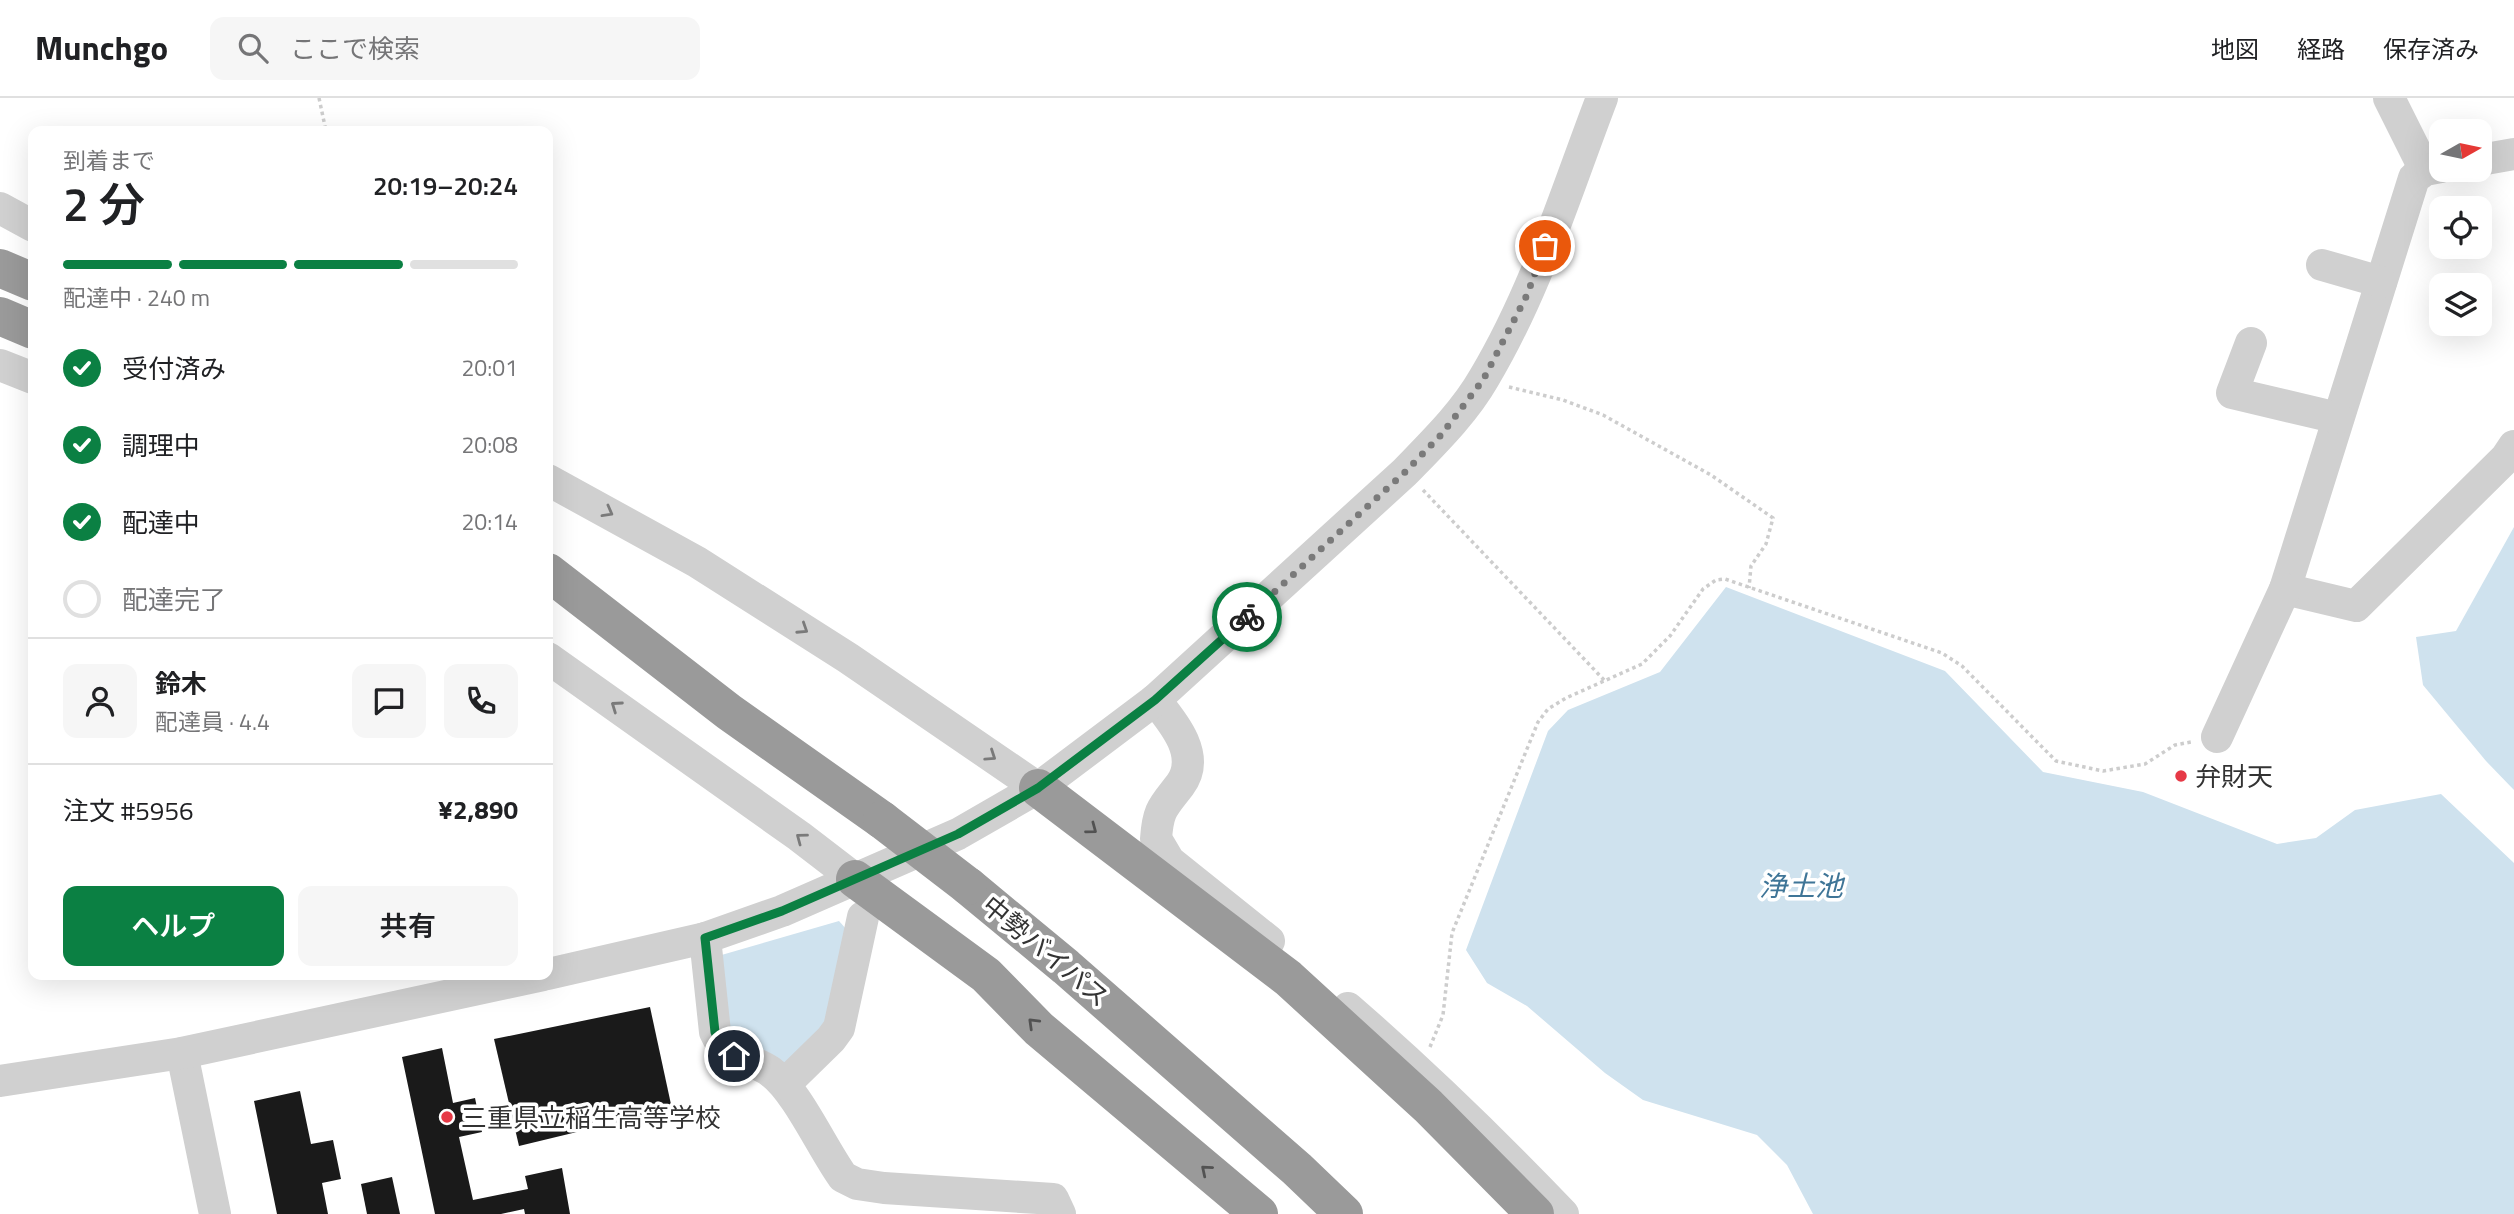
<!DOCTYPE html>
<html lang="ja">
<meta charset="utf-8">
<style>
:root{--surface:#fff;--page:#f6f6f6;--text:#202124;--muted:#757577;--line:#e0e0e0;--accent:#0b8043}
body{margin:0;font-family:"Titillium Web","Noto Sans JP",sans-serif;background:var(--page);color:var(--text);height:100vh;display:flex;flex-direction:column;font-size:26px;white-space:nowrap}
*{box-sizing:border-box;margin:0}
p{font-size:23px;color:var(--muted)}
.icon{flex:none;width:38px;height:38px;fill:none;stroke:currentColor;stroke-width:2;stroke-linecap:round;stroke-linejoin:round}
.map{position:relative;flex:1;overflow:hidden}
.sheet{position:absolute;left:28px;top:28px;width:525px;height:854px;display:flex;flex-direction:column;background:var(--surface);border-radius:14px;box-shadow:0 7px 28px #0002}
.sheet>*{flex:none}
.needle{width:46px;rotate:81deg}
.controls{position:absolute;left:2429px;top:21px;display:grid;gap:14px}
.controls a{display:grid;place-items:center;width:63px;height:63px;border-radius:14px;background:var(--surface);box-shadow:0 7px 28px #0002;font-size:35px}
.pin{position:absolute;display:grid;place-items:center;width:60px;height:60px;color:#fff;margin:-30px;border:4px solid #fff;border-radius:50%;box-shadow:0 2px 7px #0007}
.courier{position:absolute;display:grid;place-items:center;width:70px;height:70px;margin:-35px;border:5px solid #0b8043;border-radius:50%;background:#fff;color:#222;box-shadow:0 2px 9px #0007}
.head em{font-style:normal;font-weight:600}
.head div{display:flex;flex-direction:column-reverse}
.head{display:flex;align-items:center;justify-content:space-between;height:119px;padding:0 35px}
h1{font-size:46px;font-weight:600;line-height:52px}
.bar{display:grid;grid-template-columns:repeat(4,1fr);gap:10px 7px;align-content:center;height:84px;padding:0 35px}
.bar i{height:9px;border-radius:5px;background:var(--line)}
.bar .on{background:var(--accent)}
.bar p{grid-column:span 4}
.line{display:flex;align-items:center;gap:18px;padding:0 35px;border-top:2px solid var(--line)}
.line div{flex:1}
.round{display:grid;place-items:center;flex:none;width:74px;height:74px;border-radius:14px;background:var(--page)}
ol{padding:0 35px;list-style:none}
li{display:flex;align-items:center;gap:21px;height:77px}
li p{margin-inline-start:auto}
li .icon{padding:7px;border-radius:50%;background:var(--accent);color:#fff;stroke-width:4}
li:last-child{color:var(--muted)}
li i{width:38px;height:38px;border:4px solid var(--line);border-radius:50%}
.cta{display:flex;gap:14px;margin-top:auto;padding:14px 35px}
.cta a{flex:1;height:80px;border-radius:14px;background:var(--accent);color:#fff;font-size:28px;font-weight:600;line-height:80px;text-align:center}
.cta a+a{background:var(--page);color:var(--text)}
header{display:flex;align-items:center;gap:42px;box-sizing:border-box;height:98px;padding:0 35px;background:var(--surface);border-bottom:2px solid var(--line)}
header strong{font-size:33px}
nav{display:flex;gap:38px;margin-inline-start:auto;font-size:24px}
.search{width:490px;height:63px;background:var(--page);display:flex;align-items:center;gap:18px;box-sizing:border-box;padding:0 24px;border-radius:14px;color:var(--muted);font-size:26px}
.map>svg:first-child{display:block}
.water{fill:#cfe2ee}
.building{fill:#1a1a1a}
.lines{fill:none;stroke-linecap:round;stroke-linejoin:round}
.path{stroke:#cdcdcd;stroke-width:3.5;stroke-dasharray:3.5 3.5;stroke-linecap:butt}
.minor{stroke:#d0d0d0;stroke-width:32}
.highway{stroke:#9a9a9a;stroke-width:38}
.highway-bridge{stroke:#9a9a9a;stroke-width:38}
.oneway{stroke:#7a7a7a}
.oneway2{stroke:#525252}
.done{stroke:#7a7a7a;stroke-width:7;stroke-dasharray:0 12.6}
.route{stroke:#0b8043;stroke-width:9}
.poi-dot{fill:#e63946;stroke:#fff;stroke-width:2.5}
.labels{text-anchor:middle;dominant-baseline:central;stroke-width:7;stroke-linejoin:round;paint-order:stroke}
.poi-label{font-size:26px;fill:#333;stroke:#fff;text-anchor:start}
.street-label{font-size:26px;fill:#333;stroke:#fff}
.water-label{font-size:28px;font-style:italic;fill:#3f7597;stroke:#fff}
</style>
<header>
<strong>Munchgo</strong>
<div class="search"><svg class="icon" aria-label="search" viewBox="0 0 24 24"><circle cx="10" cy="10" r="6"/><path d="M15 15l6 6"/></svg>ここで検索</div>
<nav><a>地図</a><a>経路</a><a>保存済み</a></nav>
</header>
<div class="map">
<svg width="2514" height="1116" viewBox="0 0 2514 1116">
<rect width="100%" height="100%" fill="#fff"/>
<g class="water">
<polygon points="2514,429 2514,692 2486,663 2423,587 2416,539 2456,533"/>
<polygon points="1726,489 1945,573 2043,674 2143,694 2277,746 2316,740 2355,712 2441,696 2514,765 2514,1116 1813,1116 1787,1067 1757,1037 1643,1002 1605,975 1527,908 1487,885 1466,852 1548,633 1568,612 1660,574"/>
<polygon points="839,823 847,832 824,933 787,969 748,952 725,930 718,858"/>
</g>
<g class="building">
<polygon points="650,909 672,1011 519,1048 494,941"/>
<polygon points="442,950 453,1005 475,1000 482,1034 459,1039 473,1102 528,1091 525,1078 562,1070 570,1116 525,1116 524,1111 501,1116 435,1116 402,959"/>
<polygon points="300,993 311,1046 333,1042 341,1081 322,1085 328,1116 277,1116 254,1003"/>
<polygon points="392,1079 400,1116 367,1116 361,1086"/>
</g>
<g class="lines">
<g class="path">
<polyline points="319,0 326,33"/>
<polyline points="1509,289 1563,302 1603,317 1711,377 1773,420 1766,446 1751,468 1749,490"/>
<polyline points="1423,392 1605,583"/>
<polyline points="1430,949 1443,917 1452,835 1538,624 1548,611 1566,600 1642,566 1670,538 1703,491 1716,482 1725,481 1942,555 1962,568 2056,663 2103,673 2145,666 2175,647 2191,644"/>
</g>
<g class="minor">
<polyline points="2389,0 2425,72"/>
<polyline points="2480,62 2514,56"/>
<polyline points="2441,69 2425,72 2414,80 2285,491 2356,508 2506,360 2514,348"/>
<polyline points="0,110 33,128"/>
<polyline points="2322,167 2381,184"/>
<polyline points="2251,245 2232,295 2338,320"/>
<polyline points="0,267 33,280"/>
<polyline points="548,382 697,464 848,560 1038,690"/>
<polyline points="548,560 799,738 855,781"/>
<path d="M1155,602C1173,624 1202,658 1180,687C1163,709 1158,711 1156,741L1169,763L1269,843"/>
<polyline points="2217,639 2285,491"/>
<path d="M705,840L715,934C728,964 749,958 771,974C797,993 822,1050 843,1079L857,1086L884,1090L1053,1101L1060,1116"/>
<path d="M548,876L705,840L782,813L958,736L1038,690L1155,602L1405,374C1433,345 1464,315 1484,280C1536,193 1566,94 1602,0"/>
<path d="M1348,910C1424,976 1494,1044 1563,1116"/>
<polyline points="182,955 215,1116"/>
<polyline points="0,983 182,955 543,877"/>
<polyline points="785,986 831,941 839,930 863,819"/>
</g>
<g class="highway">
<polyline points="0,170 33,184"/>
<polyline points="0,218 33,232"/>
<polyline points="548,474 729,614 882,722"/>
<polyline points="1038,690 1288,880 1428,1008 1535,1116"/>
<polyline points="855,781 986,877 1039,931 1259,1116"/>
<polyline points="968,788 1066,869 1297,1071 1344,1116"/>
</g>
<polyline class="highway-bridge" points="882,722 968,788"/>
</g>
<defs><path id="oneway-chevron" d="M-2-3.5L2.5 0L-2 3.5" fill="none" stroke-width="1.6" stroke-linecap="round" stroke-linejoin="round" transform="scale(1.75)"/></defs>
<g class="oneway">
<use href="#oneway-chevron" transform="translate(608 414) rotate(29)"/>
<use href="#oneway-chevron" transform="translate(803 531) rotate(33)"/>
<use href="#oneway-chevron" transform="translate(616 608) rotate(-145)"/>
<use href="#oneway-chevron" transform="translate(991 658) rotate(34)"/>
<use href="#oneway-chevron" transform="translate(801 740) rotate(-143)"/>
</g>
<g class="oneway2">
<use href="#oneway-chevron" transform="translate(1092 731) rotate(37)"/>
<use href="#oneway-chevron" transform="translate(1033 925) rotate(-136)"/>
<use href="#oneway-chevron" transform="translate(1206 1072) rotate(-140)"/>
</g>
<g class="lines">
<polyline class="done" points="1247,519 1405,374 1441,337 1483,282 1527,197 1545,148"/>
<polyline class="route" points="734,958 720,946 715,934 705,840 782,813 958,736 1038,690 1155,602 1247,519"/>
</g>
<g class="poi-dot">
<circle cx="2181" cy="678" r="7"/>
<circle cx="447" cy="1019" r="7"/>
</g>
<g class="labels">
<g class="poi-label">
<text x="2195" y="678">弁財天</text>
<text x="461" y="1019">三重県立稲生高等学校</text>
</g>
<g class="street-label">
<text transform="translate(1046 853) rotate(40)">中勢バイパス</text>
</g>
<g class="water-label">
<text x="1801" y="787">浄土池</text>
</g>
</g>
</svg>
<div class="controls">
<a><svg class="needle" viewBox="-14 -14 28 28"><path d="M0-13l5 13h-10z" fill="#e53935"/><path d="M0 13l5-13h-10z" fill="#757577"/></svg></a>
<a><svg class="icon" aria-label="locate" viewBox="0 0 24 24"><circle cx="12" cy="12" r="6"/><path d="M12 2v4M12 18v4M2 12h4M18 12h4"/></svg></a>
<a><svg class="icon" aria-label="layers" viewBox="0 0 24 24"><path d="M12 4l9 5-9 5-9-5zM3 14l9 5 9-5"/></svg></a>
</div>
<div class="pin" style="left:1545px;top:148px;background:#ea580c"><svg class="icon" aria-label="bag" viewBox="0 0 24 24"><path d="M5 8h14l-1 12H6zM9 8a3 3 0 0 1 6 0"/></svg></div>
<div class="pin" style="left:734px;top:958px;background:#1f2937"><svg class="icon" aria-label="home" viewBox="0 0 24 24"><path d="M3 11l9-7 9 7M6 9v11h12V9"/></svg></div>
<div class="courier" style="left:1247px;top:519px"><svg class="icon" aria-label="bike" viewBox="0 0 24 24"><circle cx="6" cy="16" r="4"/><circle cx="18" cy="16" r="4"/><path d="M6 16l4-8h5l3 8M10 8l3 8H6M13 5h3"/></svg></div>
<section class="sheet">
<div class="head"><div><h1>2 分</h1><p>到着まで</p></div><em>20:19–20:24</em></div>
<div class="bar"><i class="on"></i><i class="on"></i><i class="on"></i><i></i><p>配達中 · 240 m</p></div>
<ol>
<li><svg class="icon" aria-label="check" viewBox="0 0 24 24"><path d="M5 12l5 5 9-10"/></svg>受付済み<p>20:01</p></li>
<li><svg class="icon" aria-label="check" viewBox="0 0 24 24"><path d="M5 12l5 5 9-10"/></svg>調理中<p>20:08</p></li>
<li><svg class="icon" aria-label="check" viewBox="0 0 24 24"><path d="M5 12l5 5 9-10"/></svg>配達中<p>20:14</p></li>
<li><i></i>配達完了</li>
</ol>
<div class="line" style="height:126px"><a class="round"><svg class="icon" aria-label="person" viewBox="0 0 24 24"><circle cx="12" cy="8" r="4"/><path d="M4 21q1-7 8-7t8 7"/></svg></a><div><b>鈴木</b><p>配達員 · 4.4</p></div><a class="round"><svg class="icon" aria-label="chat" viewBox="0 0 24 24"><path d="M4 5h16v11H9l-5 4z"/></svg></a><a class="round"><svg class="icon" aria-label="phone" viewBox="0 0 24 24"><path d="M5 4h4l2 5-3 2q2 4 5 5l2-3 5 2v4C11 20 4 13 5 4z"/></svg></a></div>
<div class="line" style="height:91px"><div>注文 #5956</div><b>¥2,890</b></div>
<div class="cta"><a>ヘルプ</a><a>共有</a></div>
</section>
</div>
